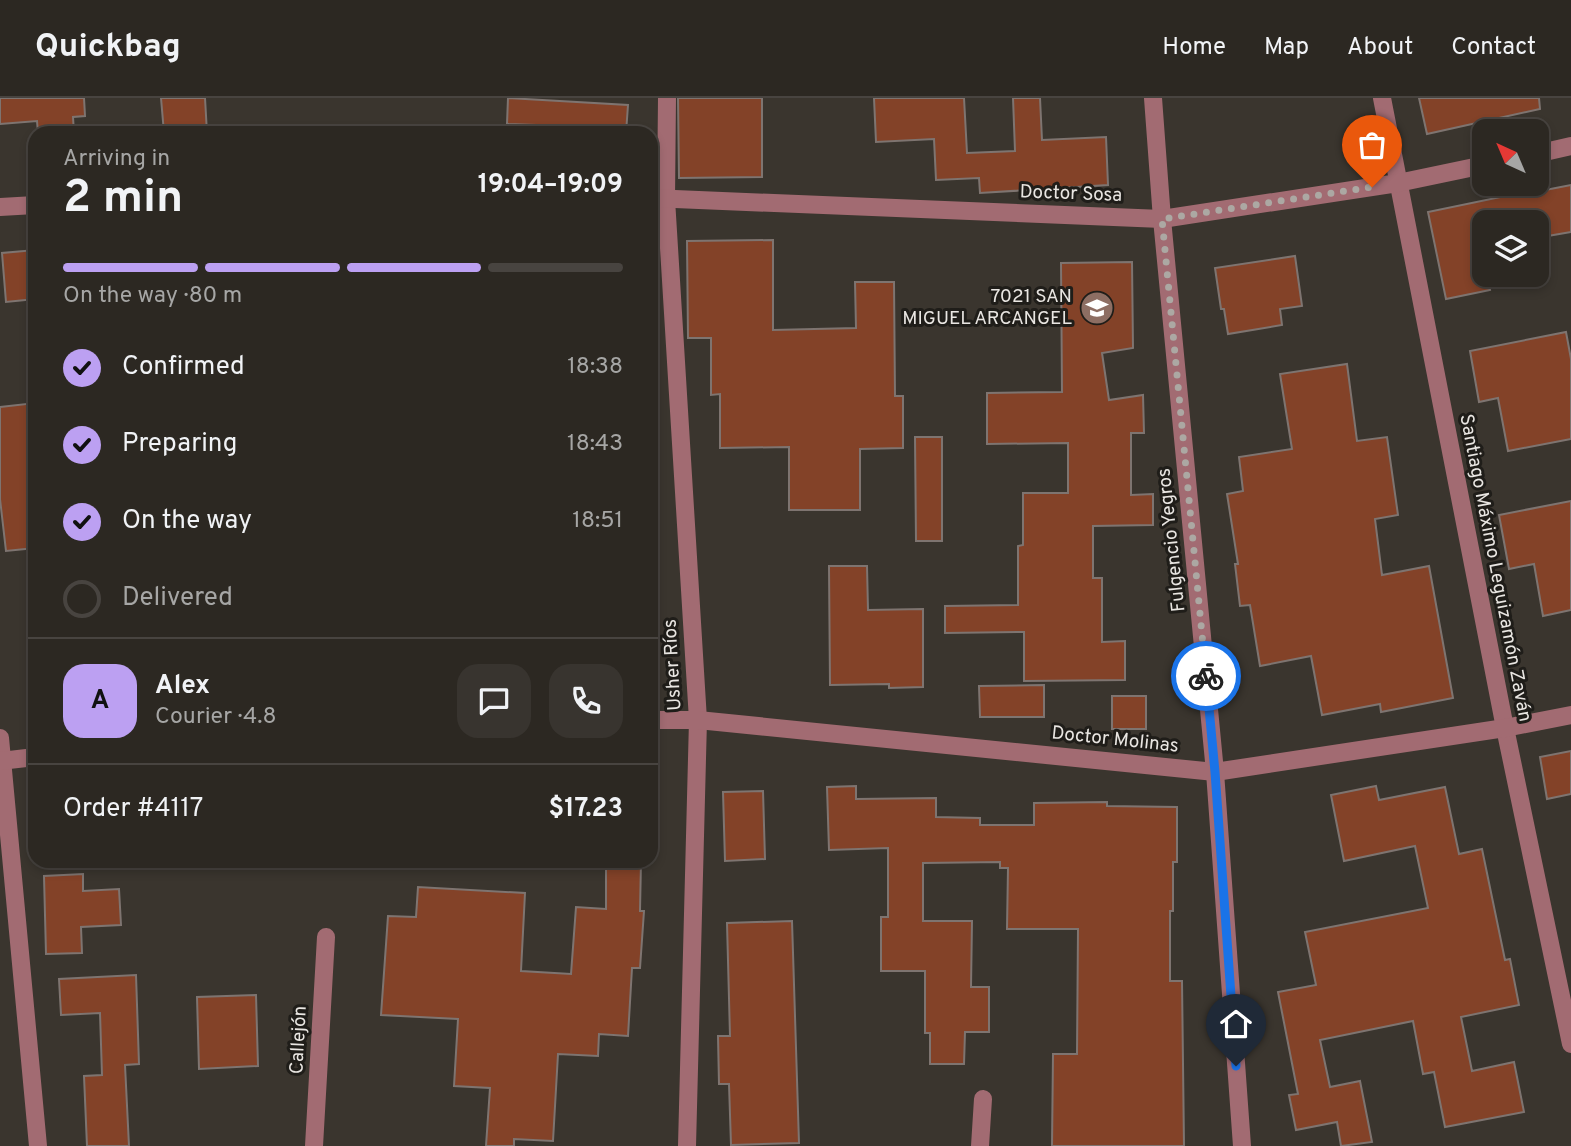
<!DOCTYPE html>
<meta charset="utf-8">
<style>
:root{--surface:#2c2822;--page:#38342f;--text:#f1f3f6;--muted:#a6a6a5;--line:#484440;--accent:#bca0f2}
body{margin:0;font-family:Overpass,sans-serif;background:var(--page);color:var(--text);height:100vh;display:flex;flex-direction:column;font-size:26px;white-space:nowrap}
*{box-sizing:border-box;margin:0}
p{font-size:23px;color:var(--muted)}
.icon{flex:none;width:38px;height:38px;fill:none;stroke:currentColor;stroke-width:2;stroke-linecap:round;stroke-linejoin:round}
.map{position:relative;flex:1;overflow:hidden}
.panel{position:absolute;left:28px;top:28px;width:630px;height:742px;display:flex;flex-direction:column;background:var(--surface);border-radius:21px;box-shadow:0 4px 10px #0003,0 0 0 2px var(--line)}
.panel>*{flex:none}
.needle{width:46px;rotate:316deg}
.fabs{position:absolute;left:1472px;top:21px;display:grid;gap:14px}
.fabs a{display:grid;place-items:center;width:77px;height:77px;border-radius:14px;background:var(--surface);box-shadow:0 4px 10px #0003,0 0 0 2px var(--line);font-size:35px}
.pin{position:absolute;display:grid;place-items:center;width:60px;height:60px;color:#fff;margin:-72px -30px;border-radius:50% 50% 50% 0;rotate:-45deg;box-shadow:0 0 7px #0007}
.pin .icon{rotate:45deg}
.courier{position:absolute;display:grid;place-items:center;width:70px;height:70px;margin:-35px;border:5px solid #1a73e8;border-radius:50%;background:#fff;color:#222;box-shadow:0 2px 9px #0007}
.overview em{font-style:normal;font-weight:700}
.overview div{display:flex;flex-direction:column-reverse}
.overview{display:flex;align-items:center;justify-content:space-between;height:119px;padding:0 35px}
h1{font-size:46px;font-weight:700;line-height:52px}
.bar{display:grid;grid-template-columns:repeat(4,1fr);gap:10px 7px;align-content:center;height:84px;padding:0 35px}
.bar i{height:9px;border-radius:5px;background:var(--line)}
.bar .on{background:var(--accent)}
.bar p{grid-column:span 4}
.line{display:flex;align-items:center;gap:18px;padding:0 35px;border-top:2px solid var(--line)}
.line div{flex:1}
.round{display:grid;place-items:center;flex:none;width:74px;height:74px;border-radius:21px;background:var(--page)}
ol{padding:0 35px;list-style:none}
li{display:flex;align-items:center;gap:21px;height:77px}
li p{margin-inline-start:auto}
li .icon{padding:7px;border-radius:50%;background:var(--accent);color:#111;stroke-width:4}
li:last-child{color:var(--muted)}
li i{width:38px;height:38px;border:4px solid var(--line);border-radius:50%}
header{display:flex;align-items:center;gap:42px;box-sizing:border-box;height:98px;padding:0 35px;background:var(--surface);border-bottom:2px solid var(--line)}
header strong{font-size:33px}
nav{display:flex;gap:38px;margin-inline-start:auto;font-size:24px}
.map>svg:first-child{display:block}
.building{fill:#834228;stroke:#7e7470;stroke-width:2}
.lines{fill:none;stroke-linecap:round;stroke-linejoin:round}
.minor{stroke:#a26b72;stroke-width:18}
.done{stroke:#aca8a3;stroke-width:7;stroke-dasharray:0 12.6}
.route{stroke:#1a73e8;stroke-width:9}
.labels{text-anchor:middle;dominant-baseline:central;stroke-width:6;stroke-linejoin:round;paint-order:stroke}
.street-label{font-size:19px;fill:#e9e6e2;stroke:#1f1d19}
.poi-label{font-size:19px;fill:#e9e6e2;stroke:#1f1d19;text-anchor:end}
</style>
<header>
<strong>Quickbag</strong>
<nav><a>Home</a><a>Map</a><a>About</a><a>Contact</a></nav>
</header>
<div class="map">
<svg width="1571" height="1048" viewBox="0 0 1571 1048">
<rect width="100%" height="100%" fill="#3a352e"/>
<g class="building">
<polygon points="0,0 84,0 85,18 73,19 74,35 38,35 37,23 0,26"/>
<polygon points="161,0 205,0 207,35 164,35"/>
<polygon points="508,0 628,7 626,35 563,35 564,28 507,26"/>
<polygon points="678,0 762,0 762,79 679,80"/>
<polygon points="874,0 964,0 967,55 1015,53 1013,0 1040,0 1042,42 1106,39 1108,87 980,95 979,80 936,82 934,41 876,44"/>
<polygon points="1419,0 1539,0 1540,11 1427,36"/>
<polygon points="1571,87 1571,134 1536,140 1536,124 1484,124 1484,177 1487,177 1490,192 1446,201 1428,114 1535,92 1535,94"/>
<polygon points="773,142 773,232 856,230 855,184 894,184 895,298 903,298 903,350 860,351 860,412 789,412 789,349 720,350 720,296 711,297 711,240 688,240 687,143"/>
<polygon points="35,152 35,201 6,204 2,155"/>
<polygon points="1295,158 1302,208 1280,211 1282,227 1228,236 1224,211 1221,211 1215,170"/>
<polygon points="1132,164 1133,250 1102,255 1109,302 1143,297 1144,335 1131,335 1131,397 1153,396 1153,427 1093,428 1093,480 1102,480 1102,544 1125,543 1125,582 1024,583 1024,534 945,535 945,508 1018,507 1018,448 1023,447 1023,395 1068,395 1068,345 987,346 987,295 1062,294 1061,165"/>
<polygon points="1566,234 1571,261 1571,341 1508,353 1498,300 1479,304 1470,253"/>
<polygon points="1347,266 1357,343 1387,339 1398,417 1375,421 1382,477 1429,468 1453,600 1381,614 1380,606 1322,617 1311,558 1260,568 1250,507 1240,508 1235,466 1238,466 1227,396 1243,393 1239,359 1292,351 1280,276"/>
<polygon points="35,305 35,450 6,453 0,401 0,309"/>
<polygon points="915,339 942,339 942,443 916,443"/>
<polygon points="1571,403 1571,512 1543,518 1534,466 1509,471 1499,417"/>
<polygon points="829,468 867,468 868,512 923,511 923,589 889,590 889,586 830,587"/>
<polygon points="1044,587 1044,619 980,619 979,588"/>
<rect x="1112" y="598" width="34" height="33"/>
<polygon points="1571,653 1571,696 1547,701 1540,659"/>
<polygon points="856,688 856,701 936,700 936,719 980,720 980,727 1034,727 1034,705 1107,704 1107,708 1177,709 1177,764 1173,764 1173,813 1170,813 1170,883 1182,883 1184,1048 1052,1048 1053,956 1077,956 1078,831 1007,831 1008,770 1000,770 1000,764 923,765 923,823 972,823 971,889 989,889 989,934 965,934 964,966 930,966 930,935 925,935 925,873 881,873 881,819 888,819 888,750 829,752 827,689"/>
<polygon points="1376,688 1379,702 1445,689 1459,756 1482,751 1505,862 1510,861 1519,907 1461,919 1472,973 1514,964 1524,1014 1445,1029 1434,974 1423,976 1413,923 1320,942 1330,989 1360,983 1372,1044 1341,1048 1337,1024 1296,1032 1289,997 1298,996 1278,894 1316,887 1305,834 1428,810 1415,748 1344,763 1331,697"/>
<polygon points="763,693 765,761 725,763 723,694"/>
<polygon points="606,763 641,763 640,813 644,813 640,870 632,870 628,938 599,936 598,958 558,956 553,1043 514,1041 514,1048 486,1048 490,990 454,988 458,921 381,917 388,818 416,819 418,789 525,795 521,873 571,876 576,809 606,811"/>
<polygon points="83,776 83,793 119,791 121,827 81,829 82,855 46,856 44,778"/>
<polygon points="792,823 799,1045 731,1047 729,986 719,986 718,938 730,938 727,825"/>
<polygon points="136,877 139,966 125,967 129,1048 87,1048 84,978 102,977 100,915 61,917 59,881"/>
<polygon points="256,897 258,968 199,971 197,899"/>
</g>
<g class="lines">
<g class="minor">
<polyline points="667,0 666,101 698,622 687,1048"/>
<polyline points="1153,0 1162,121 1215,674 1242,1048"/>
<polyline points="1382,0 1505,630 1571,946"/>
<polyline points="1536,56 1571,48"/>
<polyline points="651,100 1162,121 1398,85 1484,67"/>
<polyline points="0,109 35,107"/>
<polyline points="651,622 698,622 1215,674 1505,630 1571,617"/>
<polyline points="0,640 38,1048"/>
<polyline points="0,663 35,659"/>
<polyline points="314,1048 326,839"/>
<polyline points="980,1048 983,1001"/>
</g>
</g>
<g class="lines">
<polyline class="done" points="1206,578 1162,121 1372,89"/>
<polyline class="route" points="1206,578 1215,674 1236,968"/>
</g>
<defs>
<symbol id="school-disc" viewBox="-11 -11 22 22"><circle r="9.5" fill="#8d6e63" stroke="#1f1d19"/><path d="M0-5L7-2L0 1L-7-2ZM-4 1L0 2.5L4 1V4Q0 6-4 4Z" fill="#fff"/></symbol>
</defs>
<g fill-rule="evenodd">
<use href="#school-disc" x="1078" y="191" width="38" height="38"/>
</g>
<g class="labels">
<g class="street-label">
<text transform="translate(1071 96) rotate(2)">Doctor Sosa</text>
<text transform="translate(1172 442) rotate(-96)">Fulgencio Yegros</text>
<text transform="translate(1495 470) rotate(79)">Santiago Máximo Leguizamón Zaván</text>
<text transform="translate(673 567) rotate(-93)">Usher Ríos</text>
<text transform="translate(1115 642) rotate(6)">Doctor Molinas</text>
<text transform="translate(299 942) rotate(-87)">Callejón</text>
</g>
<g class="poi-label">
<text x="1072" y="199">7021 SAN<tspan x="1072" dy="22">MIGUEL ARCANGEL</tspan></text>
</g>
</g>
</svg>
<div class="fabs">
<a><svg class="needle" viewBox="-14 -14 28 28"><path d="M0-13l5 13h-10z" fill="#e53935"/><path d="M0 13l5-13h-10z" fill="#a6a6a5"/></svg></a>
<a><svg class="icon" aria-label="layers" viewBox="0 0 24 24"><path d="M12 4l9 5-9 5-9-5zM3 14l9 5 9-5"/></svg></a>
</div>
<div class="pin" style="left:1372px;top:89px;background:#ea580c"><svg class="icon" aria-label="bag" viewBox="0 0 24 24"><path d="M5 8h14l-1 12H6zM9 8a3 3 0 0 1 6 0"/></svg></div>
<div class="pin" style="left:1236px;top:968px;background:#1f2937"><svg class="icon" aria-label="home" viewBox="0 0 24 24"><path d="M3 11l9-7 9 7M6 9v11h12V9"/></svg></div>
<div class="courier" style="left:1206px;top:578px"><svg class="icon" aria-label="bike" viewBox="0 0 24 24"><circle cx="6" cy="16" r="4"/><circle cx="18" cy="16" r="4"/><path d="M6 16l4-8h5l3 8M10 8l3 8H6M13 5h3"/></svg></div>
<section class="panel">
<div class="overview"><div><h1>2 min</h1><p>Arriving in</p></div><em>19:04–19:09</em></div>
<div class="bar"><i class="on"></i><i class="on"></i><i class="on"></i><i></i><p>On the way · 80 m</p></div>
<ol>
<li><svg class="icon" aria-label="check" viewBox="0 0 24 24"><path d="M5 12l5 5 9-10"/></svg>Confirmed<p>18:38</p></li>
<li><svg class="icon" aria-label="check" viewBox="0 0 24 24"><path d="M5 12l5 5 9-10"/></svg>Preparing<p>18:43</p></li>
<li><svg class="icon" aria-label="check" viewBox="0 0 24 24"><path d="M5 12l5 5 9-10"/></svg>On the way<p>18:51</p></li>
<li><i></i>Delivered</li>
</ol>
<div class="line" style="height:126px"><b class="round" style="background:var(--accent);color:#111">A</b><div><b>Alex</b><p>Courier · 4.8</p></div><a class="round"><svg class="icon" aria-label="chat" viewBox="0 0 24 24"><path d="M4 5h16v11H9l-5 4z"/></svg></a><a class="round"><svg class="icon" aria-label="phone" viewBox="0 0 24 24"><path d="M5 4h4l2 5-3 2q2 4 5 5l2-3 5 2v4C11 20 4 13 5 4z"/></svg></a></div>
<div class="line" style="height:91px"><div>Order #4117</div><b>$17.23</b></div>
</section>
</div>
